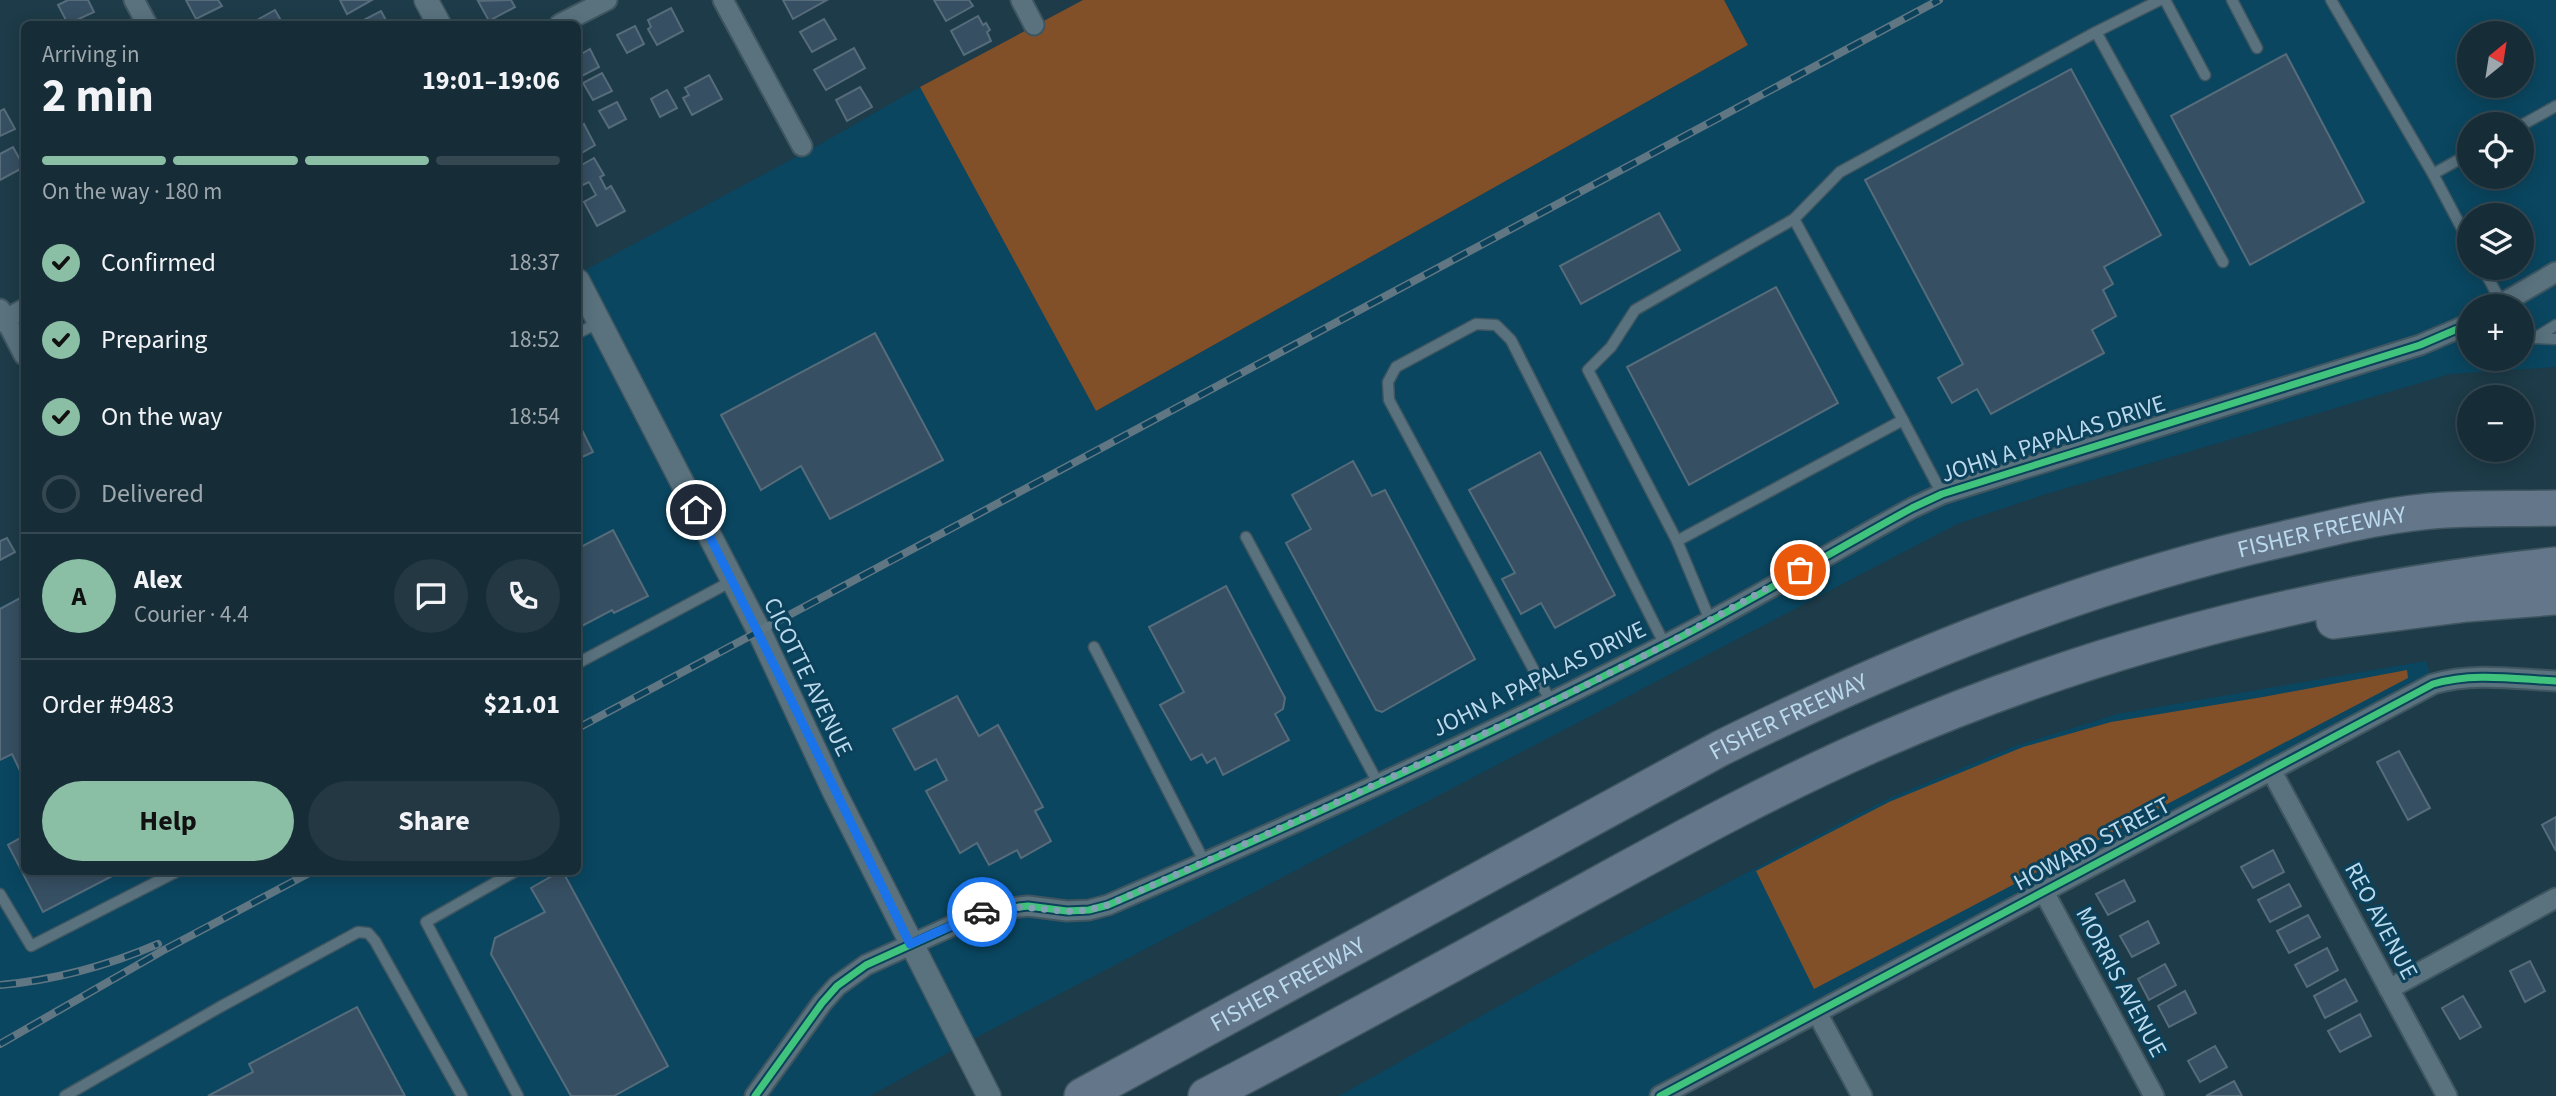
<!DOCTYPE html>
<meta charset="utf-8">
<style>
:root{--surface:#162c36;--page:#233842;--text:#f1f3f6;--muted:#9ea7ad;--line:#354851;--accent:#8abfa5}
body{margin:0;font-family:"Source Sans 3",sans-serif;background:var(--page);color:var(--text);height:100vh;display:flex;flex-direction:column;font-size:26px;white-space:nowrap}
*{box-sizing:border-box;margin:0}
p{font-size:23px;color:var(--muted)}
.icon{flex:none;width:38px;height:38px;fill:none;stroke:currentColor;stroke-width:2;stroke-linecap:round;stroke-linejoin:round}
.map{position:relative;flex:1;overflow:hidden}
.details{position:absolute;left:21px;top:21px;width:560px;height:854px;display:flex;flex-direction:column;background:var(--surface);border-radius:10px;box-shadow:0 4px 18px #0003,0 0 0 2px var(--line)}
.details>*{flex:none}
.needle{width:46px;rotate:30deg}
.tools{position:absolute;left:2457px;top:21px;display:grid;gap:14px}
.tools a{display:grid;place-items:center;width:77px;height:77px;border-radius:50%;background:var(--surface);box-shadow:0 4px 18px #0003,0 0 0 2px var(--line);font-size:35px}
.pin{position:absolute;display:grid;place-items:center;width:60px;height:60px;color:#fff;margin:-30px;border:4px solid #fff;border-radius:50%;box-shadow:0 2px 7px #0007}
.courier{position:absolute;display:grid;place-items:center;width:70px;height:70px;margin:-35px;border:5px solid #1a73e8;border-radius:50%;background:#fff;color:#222;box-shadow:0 2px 9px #0007}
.summary em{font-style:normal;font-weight:700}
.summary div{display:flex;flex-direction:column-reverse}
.summary{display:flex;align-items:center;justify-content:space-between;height:119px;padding:0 21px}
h1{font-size:46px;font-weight:700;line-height:52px}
.bar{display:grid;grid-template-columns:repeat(4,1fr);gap:10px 7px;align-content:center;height:84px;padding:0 21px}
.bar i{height:9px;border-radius:5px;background:var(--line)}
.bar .on{background:var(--accent)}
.bar p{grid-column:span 4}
.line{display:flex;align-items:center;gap:18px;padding:0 21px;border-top:2px solid var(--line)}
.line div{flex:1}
.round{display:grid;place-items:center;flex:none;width:74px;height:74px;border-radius:37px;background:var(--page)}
ol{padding:0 21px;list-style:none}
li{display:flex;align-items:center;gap:21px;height:77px}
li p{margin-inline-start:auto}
li .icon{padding:7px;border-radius:50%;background:var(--accent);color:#111;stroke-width:4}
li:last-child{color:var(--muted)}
li i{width:38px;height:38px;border:4px solid var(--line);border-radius:50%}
.primary-button{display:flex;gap:14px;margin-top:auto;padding:14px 21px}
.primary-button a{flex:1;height:80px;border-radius:42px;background:var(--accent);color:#111;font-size:28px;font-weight:700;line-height:80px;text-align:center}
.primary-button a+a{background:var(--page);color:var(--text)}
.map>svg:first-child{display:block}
.built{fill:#0a4660;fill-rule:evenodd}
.green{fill:#815029}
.building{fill:#364f62;stroke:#576c7b;stroke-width:2}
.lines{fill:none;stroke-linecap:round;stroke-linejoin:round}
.service-casing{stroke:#3f5661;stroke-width:13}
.minor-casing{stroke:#3f5661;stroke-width:23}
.tertiary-casing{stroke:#3f5661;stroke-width:26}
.motorway-casing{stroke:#3f5661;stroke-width:38}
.service{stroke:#59727e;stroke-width:10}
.minor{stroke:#59727e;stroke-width:19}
.tertiary{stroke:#59727e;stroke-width:23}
.motorway{stroke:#647689;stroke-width:35}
.rail-casing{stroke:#607783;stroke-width:8}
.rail{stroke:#0b415a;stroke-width:5;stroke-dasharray:16;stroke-linecap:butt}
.cycleway-casing{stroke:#0b415a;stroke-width:11}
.cycleway{stroke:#40c37c;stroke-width:7}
.done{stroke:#83a2b3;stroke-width:7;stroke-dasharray:0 12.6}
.route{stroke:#1a73e8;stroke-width:9}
.labels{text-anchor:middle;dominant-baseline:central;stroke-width:6;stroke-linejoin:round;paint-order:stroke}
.street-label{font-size:24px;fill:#bad9ed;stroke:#0b415a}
</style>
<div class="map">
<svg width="2556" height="1096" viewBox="0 0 2556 1096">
<rect width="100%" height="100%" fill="#1d3b48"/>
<g class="built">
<path d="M1724,0H2556V367L2450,374L2043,495L1957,524L962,1045L870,1096H0V607L24,594V872H578V274L824,142L920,87L1096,411L1748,45ZM2469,33H2522V86H2469ZM2469,124H2522V177H2469ZM2469,215H2522V268H2469ZM2469,306H2522V359H2469Z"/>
<polygon points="2426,661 2433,684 1660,1096 1339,1096 1586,957 1887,799 2015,746 2117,714"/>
</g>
<g class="green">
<polygon points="1083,0 1724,0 1748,45 1096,411 920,87"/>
<polygon points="2407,670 2408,678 1814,989 1756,871 1889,802 2023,747 2111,722 2263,697"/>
</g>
<g class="building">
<polygon points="68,0 88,0 94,12 68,24 58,5"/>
<polygon points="186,0 218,0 222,6 196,19"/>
<polygon points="340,0 372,0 347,14"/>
<polygon points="511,0 515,7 489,21 478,1"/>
<polygon points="783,0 827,0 793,19"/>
<polygon points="934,0 969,0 973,6 946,21"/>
<polygon points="671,8 683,31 657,45 648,29 651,27 648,20"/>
<polygon points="275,10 283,24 260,24 257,20"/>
<polygon points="381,11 388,24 356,24"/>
<polygon points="978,16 983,25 986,23 990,30 987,32 991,41 964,55 951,31"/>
<polygon points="824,19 836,39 812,52 800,32"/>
<polygon points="635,26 644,44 627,53 617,35"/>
<polygon points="854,48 865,68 826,90 814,70"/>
<polygon points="590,49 599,67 582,76 578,68 578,56"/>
<polygon points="2286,54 2364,202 2250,265 2171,116"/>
<polygon points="2071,69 2161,235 2104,267 2113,284 2103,290 2116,316 2092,330 2104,353 1991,414 1977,389 1952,403 1938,378 1963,364 1865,180"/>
<polygon points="602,73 612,91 593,100 583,83"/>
<polygon points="709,75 722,99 692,115 683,98 689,95 685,88"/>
<polygon points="860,87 872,107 847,121 836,100"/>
<polygon points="667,90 677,108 660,117 651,99"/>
<polygon points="617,102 626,119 609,128 599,111"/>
<polygon points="4,109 15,129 0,136 0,111"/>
<polygon points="584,124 595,145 578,155 578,128"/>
<polygon points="13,147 24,167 0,180 0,154"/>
<polygon points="594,158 604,175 600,177 606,189 611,186 625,211 597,226 584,202 596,195 589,182 583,185 578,176 578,167"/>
<polygon points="1659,213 1680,250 1581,304 1560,266"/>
<polygon points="1776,287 1838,403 1689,485 1627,367"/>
<polygon points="875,333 943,460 830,519 801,466 761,490 721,415"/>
<polygon points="578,422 593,452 578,459"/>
<polygon points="1540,452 1615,595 1555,628 1541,603 1521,614 1502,579 1515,573 1469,490"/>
<polygon points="1353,461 1372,496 1385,490 1475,659 1382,712 1376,710 1286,543 1311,529 1292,495"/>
<polygon points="613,530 648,596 614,613 612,610 578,628 578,541 581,547"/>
<polygon points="7,538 15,552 0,560 0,541"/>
<polygon points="1226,586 1285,698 1283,709 1275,714 1289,740 1223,775 1215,758 1207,763 1202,754 1191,760 1160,705 1184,692 1149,627"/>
<polygon points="24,596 24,779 12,754 0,760 0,609"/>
<polygon points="957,696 979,736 998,725 1043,807 1035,811 1051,841 1021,858 1017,850 989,865 977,843 960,853 926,791 947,780 936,759 915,770 893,729"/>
<polygon points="2399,751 2430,808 2408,820 2377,762"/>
<polygon points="2556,817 2556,851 2542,825"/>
<polygon points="24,836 24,872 120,872 43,912 8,845"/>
<polygon points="2273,850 2284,872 2253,888 2241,867"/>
<polygon points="559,872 563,872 668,1066 614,1096 571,1096 491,954 495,938 545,912 531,888"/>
<polygon points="2124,880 2135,901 2108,915 2096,894"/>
<polygon points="2289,884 2301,906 2270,922 2258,900"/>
<polygon points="2308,915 2320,937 2289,953 2277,931"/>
<polygon points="2148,921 2159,943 2132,957 2120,936"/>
<polygon points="2327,948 2338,970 2307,987 2295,965"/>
<polygon points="2530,961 2545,991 2525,1002 2510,971"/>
<polygon points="2165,964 2176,985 2149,1000 2138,979"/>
<polygon points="2345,979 2357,1001 2325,1018 2314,996"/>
<polygon points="2185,991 2196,1013 2169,1027 2158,1006"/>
<polygon points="2463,996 2481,1027 2460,1039 2442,1008"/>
<polygon points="357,1007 405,1096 208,1096 253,1072 249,1064"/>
<polygon points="2360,1014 2371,1036 2340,1052 2328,1031"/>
<polygon points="2215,1046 2227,1067 2200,1082 2188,1061"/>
<polygon points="2234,1081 2242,1096 2206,1096"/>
</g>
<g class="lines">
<defs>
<g id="service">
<polyline points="2160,0 2096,32 2223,262"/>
<polyline points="2165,0 2205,75"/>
<polyline points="2232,0 2257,48"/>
<polyline points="2331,0 2433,174"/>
<polyline points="2522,125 2556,106"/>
<polyline points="2469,154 2433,174 2469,242"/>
<polyline points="1794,219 1840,172 2096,32"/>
<polyline points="2483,268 2502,304"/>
<polyline points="578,333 598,323"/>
<polyline points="2522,338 2535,338 2556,325"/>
<polyline points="2536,338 2556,339"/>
<polyline points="1246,537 1378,783"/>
<polyline points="1677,541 1903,420 1942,494"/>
<polyline points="1710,620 1677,541 1588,370 1611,347 1635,310 1794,219 1903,420"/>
<polyline points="1094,647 1205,863"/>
<polyline points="578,663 732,581"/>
<polyline points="1551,702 1389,400 1388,382 1396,367 1476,324 1496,325 1511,340 1665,645"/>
<polyline points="514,872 426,922 518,1096"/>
<polyline points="0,894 31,946 176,872"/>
<polyline points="65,1096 220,1007 358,932 368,933 375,941 462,1096"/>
</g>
<g id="minor">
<polyline points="134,0 147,24"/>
<polyline points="723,0 802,146"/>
<polyline points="1021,0 1034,25"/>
<polyline points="560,24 607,0"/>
<polyline points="2498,306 2556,272"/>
<polyline points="0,309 24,355"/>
<polyline points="0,322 24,309"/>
<polyline points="2271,770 2447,1096"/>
<polyline points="2044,892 2154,1096"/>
<polyline points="2389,989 2556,898"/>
<polyline points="1817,1013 1862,1096"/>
<path d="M755,1096L822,1003L837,986L866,965L985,911L1028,906L1067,911L1089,910L1108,905C1295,824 1480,740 1661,647C1746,604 1828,554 1912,508L1942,494L2420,345L2469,324"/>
<path d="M1660,1096L2433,684C2473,672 2515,679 2556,681"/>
</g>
<g id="tertiary">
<polyline points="426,0 439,24"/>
<polyline points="578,281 759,631 834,791 989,1096"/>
</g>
<g id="motorway">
<polyline points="2334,621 2467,604 2556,597"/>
<path id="s1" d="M1082,1096L1721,748C1901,659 2087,583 2284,539C2336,527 2391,513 2445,510C2482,508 2519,509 2556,508"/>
<path d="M1206,1096C1326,1034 1444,969 1562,904C1668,846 1772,788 1883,740C2099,646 2322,589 2556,565"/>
</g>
</defs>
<use href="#service" class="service-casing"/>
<use href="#minor" class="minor-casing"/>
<use href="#tertiary" class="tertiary-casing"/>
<use href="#motorway" class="motorway-casing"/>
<use href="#service" class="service"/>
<use href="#minor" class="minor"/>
<use href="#tertiary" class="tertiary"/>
<use href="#motorway" class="motorway"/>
<defs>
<g id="rail">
<polyline points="578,728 1939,0"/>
<path d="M0,985C56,980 107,966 158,944"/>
<polyline points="0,1044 162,951 311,872"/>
</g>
</defs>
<use href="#rail" class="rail-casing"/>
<use href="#rail" class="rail"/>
<defs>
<g id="cycleway">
<path d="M755,1096L822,1003L837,986L866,965L985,911L1028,906L1067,911L1089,910L1108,905C1295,824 1480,740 1661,647C1746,604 1828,554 1912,508L1942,494L2420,345L2469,324"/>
<path d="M1660,1096L2433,684C2473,672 2515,679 2556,681"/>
</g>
</defs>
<use href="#cycleway" class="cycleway-casing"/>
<use href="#cycleway" class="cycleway"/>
</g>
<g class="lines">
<path class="done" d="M982,912C1009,903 1036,909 1064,911C1079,912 1094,909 1108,905L1329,806L1566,695L1665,645L1800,570"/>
<path class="route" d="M696,510C770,653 839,799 910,944L982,912"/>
</g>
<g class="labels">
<g class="street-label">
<text transform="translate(2053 439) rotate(-18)">JOHN A PAPALAS DRIVE</text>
<text stroke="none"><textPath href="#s1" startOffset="1368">FISHER FREEWAY</textPath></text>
<text transform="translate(808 677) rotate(64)">CICOTTE AVENUE</text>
<text transform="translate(1539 679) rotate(-26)">JOHN A PAPALAS DRIVE</text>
<text stroke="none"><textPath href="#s1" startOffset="802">FISHER FREEWAY</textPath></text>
<text transform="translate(2092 844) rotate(-28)">HOWARD STREET</text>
<text transform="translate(2381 921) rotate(62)">REO AVENUE</text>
<text transform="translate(2121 982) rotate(62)">MORRIS AVENUE</text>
<text stroke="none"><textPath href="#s1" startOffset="234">FISHER FREEWAY</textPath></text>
</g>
</g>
</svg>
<div class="tools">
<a><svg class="needle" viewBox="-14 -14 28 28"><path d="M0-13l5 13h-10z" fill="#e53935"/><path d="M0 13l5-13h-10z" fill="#9ea7ad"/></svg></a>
<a><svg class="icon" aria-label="locate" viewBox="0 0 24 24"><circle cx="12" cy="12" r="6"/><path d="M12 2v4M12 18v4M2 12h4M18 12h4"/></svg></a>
<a><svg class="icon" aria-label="layers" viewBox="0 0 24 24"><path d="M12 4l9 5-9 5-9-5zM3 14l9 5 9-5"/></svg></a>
<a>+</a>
<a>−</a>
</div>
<div class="pin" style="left:1800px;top:570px;background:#ea580c"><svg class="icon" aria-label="bag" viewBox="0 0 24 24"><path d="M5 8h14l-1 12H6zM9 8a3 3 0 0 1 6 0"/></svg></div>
<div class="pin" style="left:696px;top:510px;background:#1f2937"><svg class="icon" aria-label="home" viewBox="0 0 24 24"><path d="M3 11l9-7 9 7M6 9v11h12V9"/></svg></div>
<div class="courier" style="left:982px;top:912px"><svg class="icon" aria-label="car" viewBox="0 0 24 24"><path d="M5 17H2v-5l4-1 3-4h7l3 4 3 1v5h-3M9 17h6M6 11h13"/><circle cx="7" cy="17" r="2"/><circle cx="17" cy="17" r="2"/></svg></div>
<section class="details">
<div class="summary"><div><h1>2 min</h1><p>Arriving in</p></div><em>19:01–19:06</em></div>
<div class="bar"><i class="on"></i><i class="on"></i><i class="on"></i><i></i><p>On the way · 180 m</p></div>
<ol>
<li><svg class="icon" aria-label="check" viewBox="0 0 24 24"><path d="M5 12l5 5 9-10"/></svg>Confirmed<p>18:37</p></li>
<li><svg class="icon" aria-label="check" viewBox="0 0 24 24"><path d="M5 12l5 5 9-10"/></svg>Preparing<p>18:52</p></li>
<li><svg class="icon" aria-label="check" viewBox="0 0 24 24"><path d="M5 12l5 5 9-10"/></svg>On the way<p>18:54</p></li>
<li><i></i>Delivered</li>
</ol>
<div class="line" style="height:126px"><b class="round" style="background:var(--accent);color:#111">A</b><div><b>Alex</b><p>Courier · 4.4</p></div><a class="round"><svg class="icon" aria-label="chat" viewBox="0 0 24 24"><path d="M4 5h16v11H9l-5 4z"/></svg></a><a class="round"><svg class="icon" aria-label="phone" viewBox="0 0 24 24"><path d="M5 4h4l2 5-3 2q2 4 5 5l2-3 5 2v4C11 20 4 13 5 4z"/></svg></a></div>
<div class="line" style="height:91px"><div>Order #9483</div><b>$21.01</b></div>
<div class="primary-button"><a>Help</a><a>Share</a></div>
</section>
</div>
